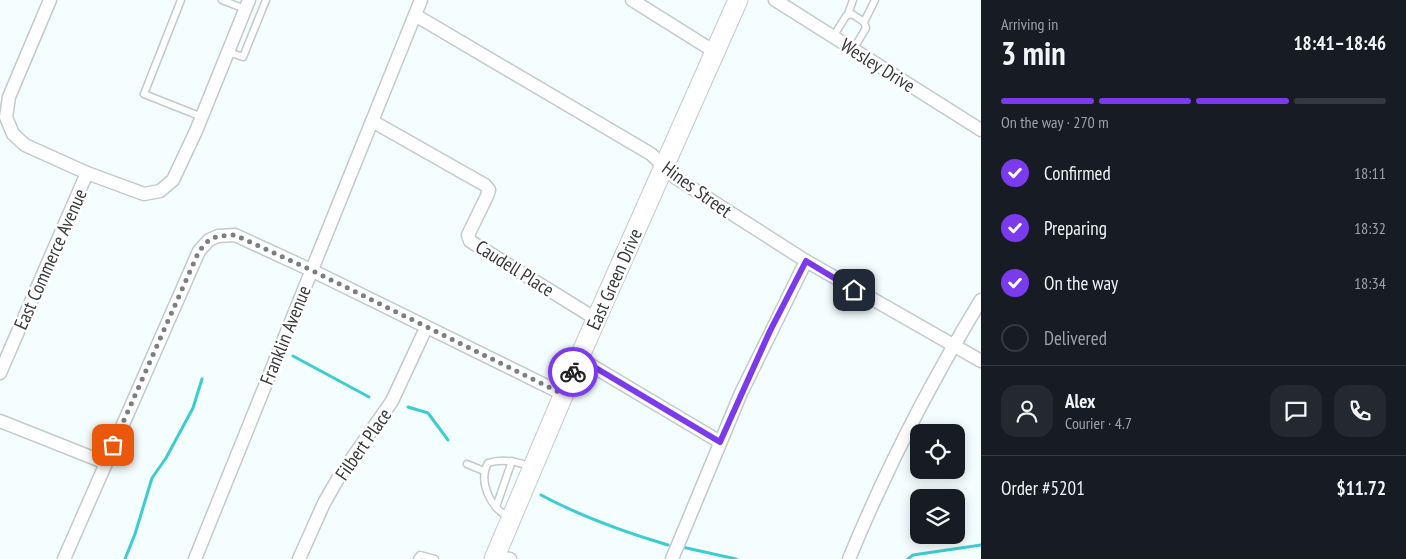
<!DOCTYPE html>
<meta charset="utf-8">
<style>
:root{--surface:#171b24;--page:#242831;--text:#f1f3f6;--muted:#9ea1a6;--line:#363941;--accent:#7c3aed}
body{margin:0;font-family:"PT Sans Narrow",sans-serif;background:var(--page);color:var(--text);height:100vh;display:flex;flex-direction:column;font-size:19px;white-space:nowrap}
*{box-sizing:border-box;margin:0}
p{font-size:16px;color:var(--muted)}
.icon{flex:none;width:28px;height:28px;fill:none;stroke:currentColor;stroke-width:2;stroke-linecap:round;stroke-linejoin:round}
.map{position:relative;flex:1;overflow:hidden}
.side{display:flex;flex-direction:column;background:var(--surface);width:425px}
.side>*{flex:none}
.controls{position:absolute;left:910px;top:424px;display:grid;gap:10px}
.controls a{display:grid;place-items:center;width:55px;height:55px;border-radius:10px;background:var(--surface);box-shadow:0 2px 12px #0003;font-size:25px}
.pin{position:absolute;display:grid;place-items:center;width:42px;height:42px;color:#fff;margin:-21px;border-radius:10px;box-shadow:0 2px 8px #0006}
.courier{position:absolute;display:grid;place-items:center;width:50px;height:50px;margin:-25px;border:4px solid #7c3aed;border-radius:50%;background:#fff;color:#222;box-shadow:0 1px 6px #0007}
.overview em{font-style:normal;font-weight:800}
.overview div{display:flex;flex-direction:column-reverse}
.overview{display:flex;align-items:center;justify-content:space-between;height:85px;padding:0 20px}
h1{font-size:32px;font-weight:800;line-height:38px}
.bar{display:grid;grid-template-columns:repeat(4,1fr);gap:8px 5px;align-content:center;height:60px;padding:0 20px}
.bar i{height:6px;border-radius:4px;background:var(--line)}
.bar .on{background:var(--accent)}
.bar p{grid-column:span 4}
.line{display:flex;align-items:center;gap:12px;padding:0 20px;border-top:1px solid var(--line)}
.line div{flex:1}
.round{display:grid;place-items:center;flex:none;width:52px;height:52px;border-radius:15px;background:var(--page)}
ol{padding:0 20px;list-style:none}
li{display:flex;align-items:center;gap:15px;height:55px}
li p{margin-inline-start:auto}
li .icon{padding:5px;border-radius:50%;background:var(--accent);color:#fff;stroke-width:4}
li:last-child{color:var(--muted)}
li i{width:28px;height:28px;border:2px solid var(--line);border-radius:50%}
main{display:flex;flex:1;min-height:0}
.map>svg:first-child{display:block}
.lines{fill:none;stroke-linecap:round;stroke-linejoin:round}
.stream{stroke:#3eccd2;stroke-width:3}
.service-casing{stroke:#c2cacb;stroke-width:9}
.minor-casing{stroke:#c2cacb;stroke-width:15}
.secondary-casing{stroke:#c2cacb;stroke-width:21}
.service{stroke:#fff;stroke-width:6}
.minor{stroke:#fff;stroke-width:12}
.secondary{stroke:#fff;stroke-width:19}
.done{stroke:#7a7f7f;stroke-width:5;stroke-dasharray:0 9}
.route{stroke:#7c3aed;stroke-width:6}
.labels{text-anchor:middle;dominant-baseline:central;stroke-width:5;stroke-linejoin:round;paint-order:stroke}
.street-label{font-size:19px;fill:#383b3b;stroke:#fff}
</style>
<main>
<div class="map">
<svg width="981" height="559" viewBox="0 0 981 559">
<rect width="100%" height="100%" fill="#f5fefe"/>
<g class="lines">
<g class="stream">
<polyline points="293,356 369,397"/>
<polyline points="408,407 428,413 448,440"/>
<path d="M541,495C582,517 624,532 668,545"/>
<polyline points="682,547 736,559"/>
<polyline points="125,559 135,534 152,478 166,458 193,408 202,379"/>
<polyline points="908,559 913,555 981,545"/>
</g>
<defs>
<g id="service">
<polyline points="181,0 144,94 202,117"/>
<polyline points="222,0 245,9"/>
<polyline points="848,14 853,0"/>
<polyline points="864,22 875,0"/>
<polyline points="833,37 846,16 852,14 864,22 866,28 853,50"/>
<polyline points="228,52 243,57 266,0"/>
<polyline points="467,464 484,471"/>
<polyline points="496,507 512,461"/>
<path d="M509,517C490,508 478,481 488,463C503,458 518,462 532,467"/>
<polyline points="417,559 420,555 435,559"/>
</g>
<g id="minor">
<polyline points="50,0 9,97 6,117 13,134 25,145 87,173 144,194 160,191 173,180 196,131 249,0"/>
<polyline points="632,0 715,52"/>
<polyline points="775,0 981,130"/>
<polyline points="415,15 651,154 676,178 806,261 981,361"/>
<polyline points="372,121 485,185 489,190 487,196 468,235 470,241 596,319"/>
<polyline points="579,358 720,442"/>
<polyline points="0,373 87,173"/>
<polyline points="0,421 106,463"/>
<polyline points="495,556 510,559"/>
<polyline points="64,559 199,251 209,240 218,236 235,235 311,270 563,394"/>
<polyline points="195,559 421,0"/>
<polyline points="299,559 324,503 339,477 392,401 426,328"/>
<polyline points="672,559 741,393 806,261"/>
<path d="M849,559C886,469 930,383 981,300"/>
</g>
<polyline id="secondary" points="494,559 579,358 738,0"/>
</defs>
<use href="#service" class="service-casing"/>
<use href="#minor" class="minor-casing"/>
<use href="#secondary" class="secondary-casing"/>
<use href="#service" class="service"/>
<use href="#minor" class="minor"/>
<use href="#secondary" class="secondary"/>
</g>
<g class="lines">
<polyline class="done" points="113,445 199,251 209,240 218,236 235,235 311,270 563,394 573,372"/>
<polyline class="route" points="573,372 579,358 720,442 770,331 806,261 854,290"/>
</g>
<g class="labels">
<g class="street-label">
<text transform="translate(878 65) rotate(32)">Wesley Drive</text>
<text transform="translate(697 189) rotate(36)">Hines Street</text>
<text transform="translate(50 259) rotate(-66)">East Commerce Avenue</text>
<text transform="translate(515 268) rotate(32)">Caudell Place</text>
<text transform="translate(614 279) rotate(-66)">East Green Drive</text>
<text transform="translate(285 335) rotate(-68)">Franklin Avenue</text>
<text transform="translate(363 444) rotate(-55)">Filbert Place</text>
</g>
</g>
</svg>
<div class="controls">
<a><svg class="icon" aria-label="locate" viewBox="0 0 24 24"><circle cx="12" cy="12" r="6"/><path d="M12 2v4M12 18v4M2 12h4M18 12h4"/></svg></a>
<a><svg class="icon" aria-label="layers" viewBox="0 0 24 24"><path d="M12 4l9 5-9 5-9-5zM3 14l9 5 9-5"/></svg></a>
</div>
<div class="pin" style="left:113px;top:445px;background:#ea580c"><svg class="icon" aria-label="bag" viewBox="0 0 24 24"><path d="M5 8h14l-1 12H6zM9 8a3 3 0 0 1 6 0"/></svg></div>
<div class="pin" style="left:854px;top:290px;background:#1f2937"><svg class="icon" aria-label="home" viewBox="0 0 24 24"><path d="M3 11l9-7 9 7M6 9v11h12V9"/></svg></div>
<div class="courier" style="left:573px;top:372px"><svg class="icon" aria-label="bike" viewBox="0 0 24 24"><circle cx="6" cy="16" r="4"/><circle cx="18" cy="16" r="4"/><path d="M6 16l4-8h5l3 8M10 8l3 8H6M13 5h3"/></svg></div>
</div>
<section class="side">
<div class="overview"><div><h1>3 min</h1><p>Arriving in</p></div><em>18:41–18:46</em></div>
<div class="bar"><i class="on"></i><i class="on"></i><i class="on"></i><i></i><p>On the way · 270 m</p></div>
<ol>
<li><svg class="icon" aria-label="check" viewBox="0 0 24 24"><path d="M5 12l5 5 9-10"/></svg>Confirmed<p>18:11</p></li>
<li><svg class="icon" aria-label="check" viewBox="0 0 24 24"><path d="M5 12l5 5 9-10"/></svg>Preparing<p>18:32</p></li>
<li><svg class="icon" aria-label="check" viewBox="0 0 24 24"><path d="M5 12l5 5 9-10"/></svg>On the way<p>18:34</p></li>
<li><i></i>Delivered</li>
</ol>
<div class="line" style="height:90px"><a class="round"><svg class="icon" aria-label="person" viewBox="0 0 24 24"><circle cx="12" cy="8" r="4"/><path d="M4 21q1-7 8-7t8 7"/></svg></a><div><b>Alex</b><p>Courier · 4.7</p></div><a class="round"><svg class="icon" aria-label="chat" viewBox="0 0 24 24"><path d="M4 5h16v11H9l-5 4z"/></svg></a><a class="round"><svg class="icon" aria-label="phone" viewBox="0 0 24 24"><path d="M5 4h4l2 5-3 2q2 4 5 5l2-3 5 2v4C11 20 4 13 5 4z"/></svg></a></div>
<div class="line" style="height:65px"><div>Order #5201</div><b>$11.72</b></div>
</section>
</main>
